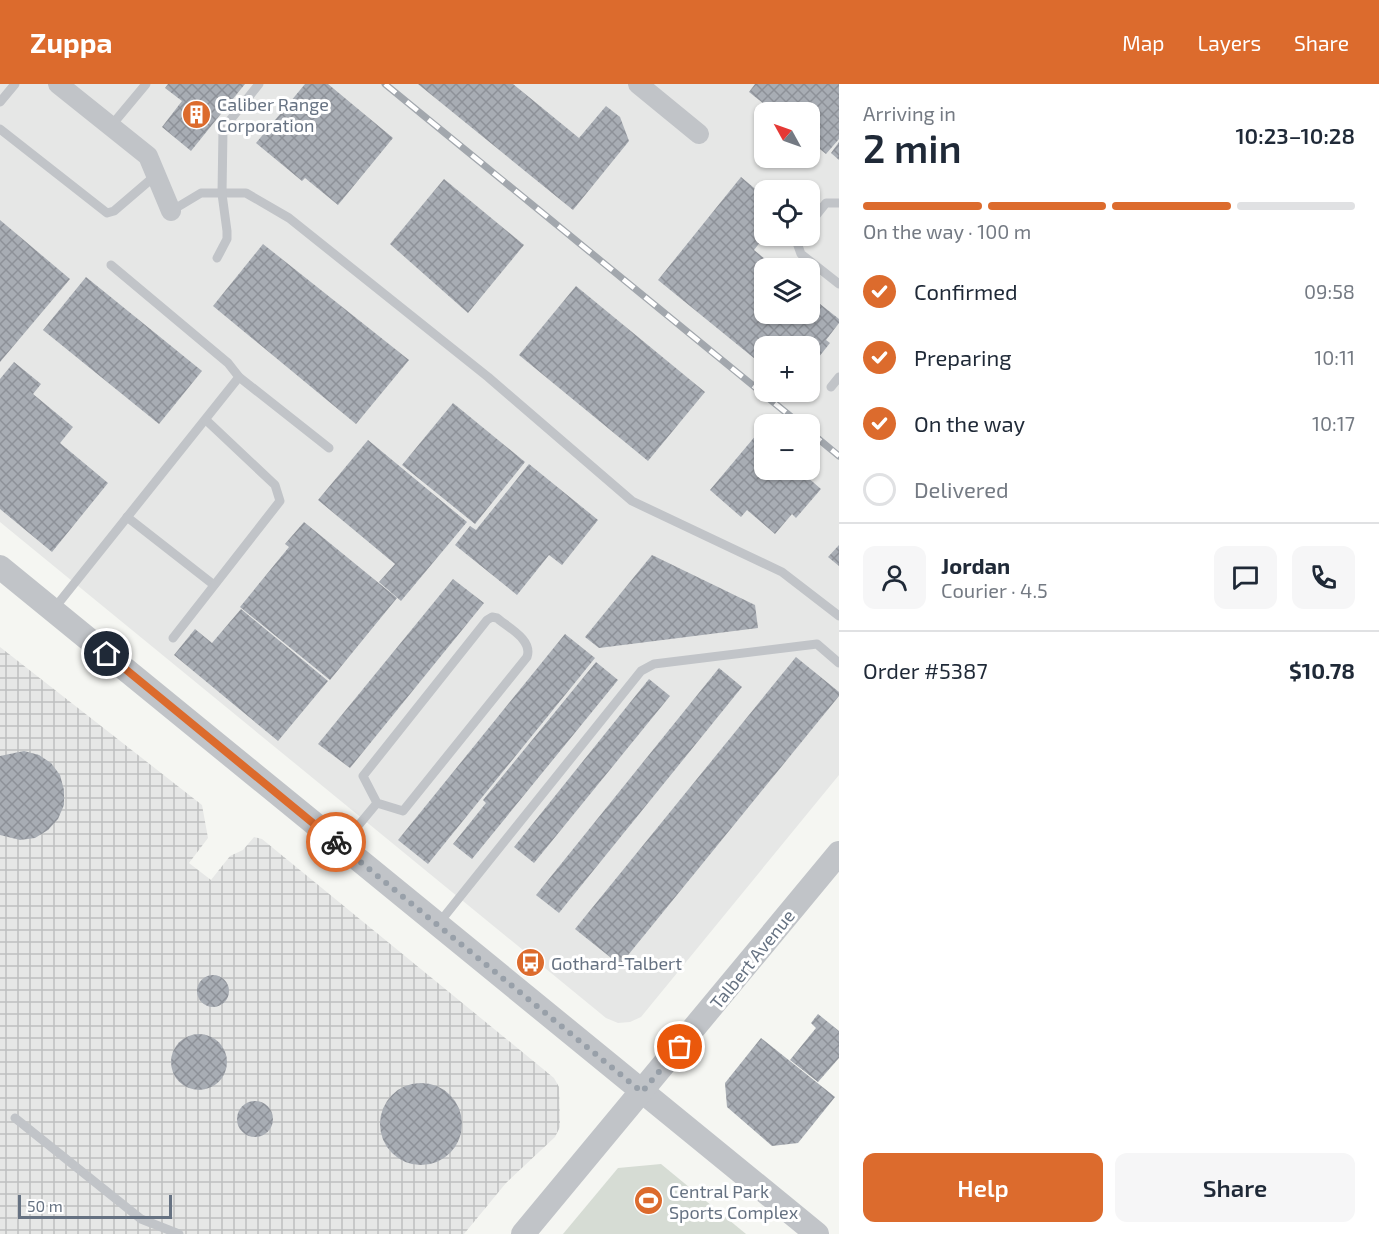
<!DOCTYPE html>
<meta charset="utf-8">
<style>
:root{--surface:#fff;--page:#f6f6f7;--text:#1f2937;--muted:#747a83;--line:#e0e1e3;--accent:#dc6b2d}
body{margin:0;font-family:"Exo 2",sans-serif;background:var(--page);color:var(--text);height:100vh;display:flex;flex-direction:column;font-size:22px;white-space:nowrap}
*{box-sizing:border-box;margin:0}
p{font-size:20px;color:var(--muted)}
.icon{flex:none;width:33px;height:33px;fill:none;stroke:currentColor;stroke-width:2;stroke-linecap:round;stroke-linejoin:round}
.map{position:relative;flex:1;overflow:hidden}
.drawer{display:flex;flex-direction:column;background:var(--surface);width:540px}
.drawer>*{flex:none}
.needle{width:39px;rotate:310deg}
.buttons{position:absolute;left:754px;top:18px;display:grid;gap:12px}
.buttons a{display:grid;place-items:center;width:66px;height:66px;border-radius:12px;background:var(--surface);box-shadow:0 2px 4px #0004;font-size:30px}
.scale{position:absolute;left:18px;bottom:15px;width:154px;box-sizing:border-box;padding-left:6px;border:3px solid #667282;border-top:0;font-size:16px;line-height:21px;white-space:nowrap;color:#667282;-webkit-text-stroke:4px #fff;paint-order:stroke}
.pin{position:absolute;display:grid;place-items:center;width:51px;height:51px;color:#fff;margin:-26px;border:3px solid #fff;border-radius:50%;box-shadow:0 2px 6px #0007}
.courier{position:absolute;display:grid;place-items:center;width:60px;height:60px;margin:-30px;border:4px solid #dc6b2d;border-radius:50%;background:#fff;color:#222;box-shadow:0 2px 8px #0007}
.headline em{font-style:normal;font-weight:600}
.headline div{display:flex;flex-direction:column-reverse}
.headline{display:flex;align-items:center;justify-content:space-between;height:102px;padding:0 24px}
h1{font-size:39px;font-weight:600;line-height:45px}
.bar{display:grid;grid-template-columns:repeat(4,1fr);gap:9px 6px;align-content:center;height:72px;padding:0 24px}
.bar i{height:8px;border-radius:4px;background:var(--line)}
.bar .active{background:var(--accent)}
.bar p{grid-column:span 4}
.line{display:flex;align-items:center;gap:15px;padding:0 24px;border-top:2px solid var(--line)}
.line div{flex:1}
.round{display:grid;place-items:center;flex:none;width:63px;height:63px;border-radius:12px;background:var(--page)}
ol{padding:0 24px;list-style:none}
li{display:flex;align-items:center;gap:18px;height:66px}
li p{margin-inline-start:auto}
li .icon{padding:6px;border-radius:50%;background:var(--accent);color:#fff;stroke-width:4}
li:last-child{color:var(--muted)}
li i{width:33px;height:33px;border:3px solid var(--line);border-radius:50%}
.cta{display:flex;gap:12px;margin-top:auto;padding:12px 24px}
.cta a{flex:1;height:69px;border-radius:12px;background:var(--accent);color:#fff;font-size:24px;font-weight:600;line-height:69px;text-align:center}
.cta a+a{background:var(--page);color:var(--text)}
header{display:flex;align-items:center;gap:36px;box-sizing:border-box;height:84px;padding:0 30px;background:var(--accent);color:#fff}
header strong{font-size:28px}
nav{display:flex;gap:33px;margin-inline-start:auto;font-size:21px}
main{display:flex;flex:1;min-height:0}
.map>svg:first-child{display:block}
.built{fill:#e6e7e6;fill-rule:evenodd}
.industrial{fill:url(#industrial-grid)}
.green{fill:#d6dcd4}
.building{fill:url(#building-cross-hatch)}
.lines{fill:none;stroke-linecap:round;stroke-linejoin:round}
.service{stroke:#c1c4c8;stroke-width:9}
.minor{stroke:#c1c4c8;stroke-width:20}
.tertiary{stroke:#c1c4c8;stroke-width:24}
.rail-casing{stroke:#a2a7ad;stroke-width:7}
.rail{stroke:#fff;stroke-width:4.5;stroke-dasharray:14;stroke-linecap:butt}
.done{stroke:#98a0a9;stroke-width:6;stroke-dasharray:0 10.8}
.route{stroke:#dc6b2d;stroke-width:8}
.labels{text-anchor:middle;dominant-baseline:central;stroke-width:6;stroke-linejoin:round;paint-order:stroke}
.poi-label{font-size:18px;fill:#667282;stroke:#fff;text-anchor:start}
.street-label{font-size:18px;fill:#667282;stroke:#fff}
</style>
<header>
<strong>Zuppa</strong>
<nav><a>Map</a><a>Layers</a><a>Share</a></nav>
</header>
<main>
<div class="map">
<svg width="839" height="1150" viewBox="0 0 839 1150">
<defs>
<pattern id="industrial-grid" width="8" height="8" patternUnits="userSpaceOnUse" patternTransform="scale(1.5)"><rect width="8" height="8" fill="#e6e7e6"/><path d="M0 4h8M4 0v8" fill="none" stroke="#bec0c0"/></pattern>
<pattern id="building-cross-hatch" width="8" height="8" patternUnits="userSpaceOnUse" patternTransform="scale(1.5)"><rect width="8" height="8" fill="#a8adb4"/><path d="M0 0l8 8M0 8l8-8" fill="none" stroke="#8d9198"/></pattern>
</defs>
<rect width="100%" height="100%" fill="#f5f6f2"/>
<path class="built" d="M0,0H839V691L641,933L630,938L618,939L606,934L0,438ZM765,28H810V74H765ZM765,106H810V152H765ZM765,184H810V230H765ZM765,262H810V308H765ZM765,340H810V386H765Z"/>
<polygon class="industrial" points="0,563 202,721 208,754 189,779 211,796 230,772 243,766 254,753 262,755 554,994 559,1003 560,1043 555,1053 506,1099 464,1150 0,1150"/>
<polygon class="green" points="661,1080 746,1150 563,1150 618,1084"/>
<g class="building">
<polygon points="168,0 245,0 191,67 162,43 182,17 165,4"/>
<polygon points="305,0 328,0 393,54 338,121 305,94 302,97 256,59"/>
<polygon points="418,0 513,0 579,54 606,22 620,33 629,57 573,126"/>
<polygon points="755,0 839,0 839,55 826,70 810,57 810,28 774,28 749,8"/>
<polygon points="839,58 839,76 831,69"/>
<polygon points="741,93 765,113 765,152 754,166 776,184 765,184 765,230 810,230 810,212 839,235 839,239 826,256 830,259 810,284 810,262 765,262 765,283 658,196"/>
<polygon points="444,95 524,161 468,229 390,160"/>
<polygon points="0,136 70,195 0,278"/>
<polygon points="263,160 409,276 356,340 213,222"/>
<polygon points="86,193 202,287 159,340 43,246"/>
<polygon points="576,202 705,308 648,377 519,271"/>
<polygon points="14,278 41,300 33,310 73,343 60,359 108,399 52,468 0,425 0,295"/>
<polygon points="453,319 525,378 475,440 402,381"/>
<polygon points="757,350 765,357 765,386 799,386 821,405 796,434 792,430 775,450 747,426 741,433 710,406"/>
<polygon points="368,356 467,438 401,517 379,498 395,480 318,416"/>
<polygon points="529,380 598,436 562,481 549,471 517,511 455,461 470,442 476,446"/>
<polygon points="304,438 397,514 330,596 240,523 289,463 285,460"/>
<polygon points="839,461 839,482 828,473"/>
<polygon points="652,471 755,521 758,544 599,564 585,553"/>
<polygon points="453,495 484,519 350,684 318,660"/>
<polygon points="241,525 328,597 278,657 174,571 195,545 212,559"/>
<polygon points="565,550 595,574 428,780 398,756"/>
<polygon points="796,573 839,608 839,612 620,881 575,845"/>
<polygon points="596,578 618,596 472,775 453,760 486,719 483,716"/>
<polygon points="719,584 742,603 559,829 536,811"/>
<polygon points="649,595 670,612 534,779 514,763"/>
<polygon points="24,667 39,671 51,679 60,691 64,706 64,721 58,735 48,746 35,754 20,756 0,751 0,672"/>
<circle cx="213" cy="907" r="16"/>
<polygon points="818,930 839,947 839,974 818,998 790,976 816,944 811,939"/>
<circle cx="199" cy="978" r="28"/>
<polygon points="761,954 835,1013 798,1059 772,1062 727,1023 725,999"/>
<circle cx="421" cy="1040" r="41"/>
<circle cx="255" cy="1035" r="18"/>
</g>
<g class="lines">
<g class="service">
<polyline points="0,18 15,0"/>
<polyline points="111,42 146,0"/>
<polyline points="0,45 107,129 114,127 156,91"/>
<polyline points="171,127 201,109 246,109 289,134 488,293 632,417 782,488 839,532"/>
<polyline points="810,139 826,119 839,119"/>
<polyline points="800,152 796,156 801,170 839,200"/>
<polyline points="217,174 227,155 227,147 222,110 223,45 259,0"/>
<polyline points="239,293 329,364"/>
<polyline points="831,303 839,293"/>
<polyline points="127,433 214,501"/>
<polyline points="53,526 239,293 228,279 111,181"/>
<polyline points="173,554 280,417 275,401 206,336"/>
<path d="M343,760L377,719L363,692L487,536L492,533L497,534C509,544 533,556 527,573L403,727L377,719"/>
<polyline points="439,839 641,587 654,580 817,560 839,579"/>
<polyline points="15,1034 141,1135 179,1150"/>
</g>
<g class="minor">
<polyline points="58,0 148,72 171,127"/>
<polyline points="638,0 699,50"/>
</g>
<g class="tertiary">
<polyline points="0,483 817,1150"/>
<polyline points="523,1150 839,769"/>
</g>
<defs>
<g id="rail">
<polyline points="385,0 800,340"/>
<polyline points="810,348 839,372"/>
</g>
</defs>
<use href="#rail" class="rail-casing"/>
<use href="#rail" class="rail"/>
</g>
<g class="lines">
<polyline class="done" points="336,758 642,1008 680,963"/>
<polyline class="route" points="107,570 336,758"/>
</g>
<defs>
<symbol id="building-disc" viewBox="-11 -11 22 22"><circle r="9.5" fill="#dc6b2d" stroke="#fff"/><path d="M-4-6H4V6H1V3H-1V6H-4ZM-2.5-4.3h1.7v1.8h-1.7ZM.8-4.3h1.7v1.8H.8ZM-2.5-1h1.7V.8h-1.7ZM.8-1h1.7V.8H.8Z" fill="#fff"/></symbol>
<symbol id="bus-disc" viewBox="-11 -11 22 22"><circle r="9.5" fill="#dc6b2d" stroke="#fff"/><path d="M-5-6H5V4H4V6H2V4H-2V6H-4V4H-5ZM-3.5-4V0h7V-4ZM-3.5 1.2v1.5H-2V1.2ZM2 1.2v1.5H3.5V1.2Z" fill="#fff"/></symbol>
<symbol id="stadium-disc" viewBox="-11 -11 22 22"><circle r="9.5" fill="#dc6b2d" stroke="#fff"/><path d="M0-5a6.5 5 0 1 0 0 10a6.5 5 0 1 0 0-10ZM-3.5-1.8h7v3.6h-7Z" fill="#fff"/></symbol>
</defs>
<g fill-rule="evenodd">
<use href="#building-disc" x="180" y="14" width="33" height="33"/>
<use href="#bus-disc" x="514" y="862" width="33" height="33"/>
<use href="#stadium-disc" x="632" y="1100" width="33" height="33"/>
</g>
<g class="labels">
<g class="poi-label">
<text x="217" y="20">Caliber Range<tspan x="217" dy="21">Corporation</tspan></text>
<text x="551" y="879">Gothard-Talbert</text>
<text x="669" y="1107">Central Park<tspan x="669" dy="21">Sports Complex</tspan></text>
</g>
<g class="street-label">
<text transform="translate(752 875) rotate(-51)">Talbert Avenue</text>
</g>
</g>
</svg>
<div class="buttons">
<a><svg class="needle" viewBox="-14 -14 28 28"><path d="M0-13l5 13h-10z" fill="#e53935"/><path d="M0 13l5-13h-10z" fill="#747a83"/></svg></a>
<a><svg class="icon" aria-label="locate" viewBox="0 0 24 24"><circle cx="12" cy="12" r="6"/><path d="M12 2v4M12 18v4M2 12h4M18 12h4"/></svg></a>
<a><svg class="icon" aria-label="layers" viewBox="0 0 24 24"><path d="M12 4l9 5-9 5-9-5zM3 14l9 5 9-5"/></svg></a>
<a>+</a>
<a>−</a>
</div>
<div class="scale">50 m</div>
<div class="pin" style="left:680px;top:963px;background:#ea580c"><svg class="icon" aria-label="bag" viewBox="0 0 24 24"><path d="M5 8h14l-1 12H6zM9 8a3 3 0 0 1 6 0"/></svg></div>
<div class="pin" style="left:107px;top:570px;background:#1f2937"><svg class="icon" aria-label="home" viewBox="0 0 24 24"><path d="M3 11l9-7 9 7M6 9v11h12V9"/></svg></div>
<div class="courier" style="left:336px;top:758px"><svg class="icon" aria-label="bike" viewBox="0 0 24 24"><circle cx="6" cy="16" r="4"/><circle cx="18" cy="16" r="4"/><path d="M6 16l4-8h5l3 8M10 8l3 8H6M13 5h3"/></svg></div>
</div>
<section class="drawer">
<div class="headline"><div><h1>2 min</h1><p>Arriving in</p></div><em>10:23–10:28</em></div>
<div class="bar"><i class="active"></i><i class="active"></i><i class="active"></i><i></i><p>On the way · 100 m</p></div>
<ol>
<li><svg class="icon" aria-label="check" viewBox="0 0 24 24"><path d="M5 12l5 5 9-10"/></svg>Confirmed<p>09:58</p></li>
<li><svg class="icon" aria-label="check" viewBox="0 0 24 24"><path d="M5 12l5 5 9-10"/></svg>Preparing<p>10:11</p></li>
<li><svg class="icon" aria-label="check" viewBox="0 0 24 24"><path d="M5 12l5 5 9-10"/></svg>On the way<p>10:17</p></li>
<li><i></i>Delivered</li>
</ol>
<div class="line" style="height:108px"><a class="round"><svg class="icon" aria-label="person" viewBox="0 0 24 24"><circle cx="12" cy="8" r="4"/><path d="M4 21q1-7 8-7t8 7"/></svg></a><div><b>Jordan</b><p>Courier · 4.5</p></div><a class="round"><svg class="icon" aria-label="chat" viewBox="0 0 24 24"><path d="M4 5h16v11H9l-5 4z"/></svg></a><a class="round"><svg class="icon" aria-label="phone" viewBox="0 0 24 24"><path d="M5 4h4l2 5-3 2q2 4 5 5l2-3 5 2v4C11 20 4 13 5 4z"/></svg></a></div>
<div class="line" style="height:78px"><div>Order #5387</div><b>$10.78</b></div>
<div class="cta"><a>Help</a><a>Share</a></div>
</section>
</main>
